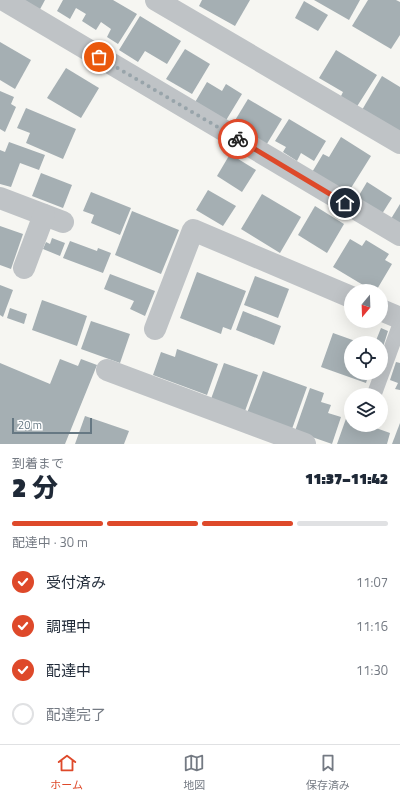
<!DOCTYPE html>
<html lang="ja">
<meta charset="utf-8">
<style>
:root{--surface:#fff;--page:#f6f6f7;--text:#1f2937;--muted:#747a83;--line:#e0e1e3;--accent:#de492a}
body{margin:0;font-family:"Titillium Web","Noto Sans JP",sans-serif;background:var(--page);color:var(--text);height:100vh;display:flex;flex-direction:column;font-size:15px;white-space:nowrap}
*{box-sizing:border-box;margin:0}
p{font-size:13px;color:var(--muted)}
.icon{flex:none;width:22px;height:22px;fill:none;stroke:currentColor;stroke-width:2;stroke-linecap:round;stroke-linejoin:round}
.map{position:relative;height:444px;overflow:hidden}
.details{display:flex;flex-direction:column;background:var(--surface);flex:1}
.details>*{flex:none}
.needle{width:26px;rotate:199deg}
.fabs{position:absolute;left:344px;top:284px;display:grid;gap:8px}
.fabs a{display:grid;place-items:center;width:44px;height:44px;border-radius:50%;background:var(--surface);box-shadow:0 4px 16px #0002;font-size:20px}
.scale{position:absolute;left:12px;bottom:10px;width:80px;box-sizing:border-box;padding-left:4px;border:2px solid #667883;border-top:0;font-size:11px;line-height:14px;white-space:nowrap;color:#667883;-webkit-text-stroke:3px #fff;paint-order:stroke}
.pin{position:absolute;display:grid;place-items:center;width:34px;height:34px;color:#fff;margin:-17px;border:2px solid #fff;border-radius:50%;box-shadow:0 1px 4px #0007}
.courier{position:absolute;display:grid;place-items:center;width:40px;height:40px;margin:-20px;border:3px solid #de492a;border-radius:50%;background:#fff;color:#222;box-shadow:0 1px 5px #0007}
.head em{font-style:normal;font-weight:800}
.head div{display:flex;flex-direction:column-reverse}
.head{display:flex;align-items:center;justify-content:space-between;height:68px;padding:0 12px}
h1{font-size:26px;font-weight:800;line-height:30px}
.bar{display:grid;grid-template-columns:repeat(4,1fr);gap:6px 4px;align-content:center;height:48px;padding:0 12px}
.bar i{height:5px;border-radius:3px;background:var(--line)}
.bar .on{background:var(--accent)}
.bar p{grid-column:span 4}
ol{padding:0 12px;list-style:none}
li{display:flex;align-items:center;gap:12px;height:44px}
li p{margin-inline-start:auto}
li .icon{padding:4px;border-radius:50%;background:var(--accent);color:#fff;stroke-width:4}
li:last-child{color:var(--muted)}
li i{width:22px;height:22px;border:2px solid var(--line);border-radius:50%}
.tabs{display:flex;justify-content:space-around;align-items:center;height:56px;border-top:1px solid var(--line);background:var(--surface);font-size:11px;color:var(--muted)}
.tabs a{display:grid;justify-items:center;gap:2px}
.tabs .on{color:var(--accent)}
.map>svg:first-child{display:block}
.building{fill:#a5afb3}
.lines{fill:none;stroke-linecap:round;stroke-linejoin:round}
.lane{stroke:#bfc3c6;stroke-width:15}
.street{stroke:#bfc3c6;stroke-width:22}
.done{stroke:#98a4aa;stroke-width:4;stroke-dasharray:0 7.2}
.route{stroke:#de492a;stroke-width:5}
</style>
<div class="map">
<svg width="400" height="444" viewBox="0 0 400 444">
<rect width="100%" height="100%" fill="#f6f6f2"/>
<g class="building">
<polygon points="15,0 45,0 38,13"/>
<polygon points="63,0 113,0 137,14 118,44 107,37 111,29 101,22 96,30 82,21 86,14 76,8 70,19 57,11"/>
<polygon points="202,0 250,0 235,26 199,6"/>
<polygon points="314,0 360,0 349,20"/>
<polygon points="368,0 396,0 400,2 400,35 391,49 352,26"/>
<polygon points="304,1 328,15 318,31 295,18"/>
<polygon points="140,16 181,41 167,64 145,51 138,62 119,50"/>
<polygon points="0,42 31,60 15,89 0,80"/>
<polygon points="185,49 210,64 192,94 166,79"/>
<polygon points="336,50 377,75 356,108 340,98 343,92 319,78"/>
<polygon points="66,68 99,88 81,118 47,98"/>
<polygon points="382,76 400,87 400,133 362,110"/>
<polygon points="207,82 222,91 226,84 242,94 225,122 194,104"/>
<polygon points="0,91 14,97 11,104 16,107 5,132 0,129"/>
<polygon points="248,99 282,119 265,147 231,127"/>
<polygon points="26,108 76,129 63,159 26,143 30,133 17,128"/>
<polygon points="289,119 326,141 314,161 301,153 297,161 283,152 286,147 275,141"/>
<polygon points="341,137 371,156 346,196 311,174 323,154 329,157"/>
<polygon points="9,142 45,155 39,170 20,163 11,187 0,184 0,150 5,152"/>
<polygon points="230,154 256,170 242,192 217,176"/>
<polygon points="41,173 72,185 63,208 32,196"/>
<polygon points="367,182 392,198 380,217 355,202"/>
<polygon points="208,190 236,206 223,226 196,210"/>
<polygon points="91,192 131,208 120,235 91,223 94,215 83,211"/>
<polygon points="262,194 301,217 280,253 241,229"/>
<polygon points="400,204 400,228 389,222"/>
<polygon points="315,206 344,224 327,253 298,235"/>
<polygon points="132,211 179,230 161,274 115,255"/>
<polygon points="0,226 23,234 11,269 0,265"/>
<polygon points="52,238 65,243 60,256 43,249 46,242 50,244"/>
<polygon points="350,239 362,246 366,240 389,254 385,260 392,264 376,291 373,291 333,267"/>
<polygon points="70,241 97,251 98,248 111,253 103,273 63,258"/>
<polygon points="197,272 246,291 231,330 223,327 221,334 180,318"/>
<polygon points="110,274 155,291 145,316 130,309 134,301 104,289"/>
<polygon points="255,276 289,289 278,318 244,305"/>
<polygon points="0,285 13,290 3,317 0,315"/>
<polygon points="42,300 87,316 77,346 32,330"/>
<polygon points="10,308 27,314 24,324 7,318"/>
<polygon points="243,311 281,326 274,345 236,330"/>
<polygon points="91,321 130,334 120,363 81,349"/>
<polygon points="381,328 388,331 383,347 381,346 381,343 375,343"/>
<polygon points="333,333 361,343 351,343 351,373 373,373 373,375 369,373 366,383 321,367"/>
<polygon points="177,349 218,364 207,395 153,375 161,352 175,357"/>
<polygon points="60,359 78,366 81,359 97,365 65,444 0,444 0,363 50,384"/>
<polygon points="396,362 400,363 400,390 395,389 398,383 390,380"/>
<polygon points="224,363 258,375 245,411 211,399"/>
<polygon points="263,371 307,387 292,429 247,413"/>
<polygon points="310,388 324,393 321,402 331,405 328,413 341,417 332,444 295,431"/>
<polygon points="348,413 351,414 351,425 377,425 376,428 390,433 387,444 337,444"/>
<polygon points="85,416 129,431 124,444 75,444"/>
<polygon points="400,423 400,444 392,444"/>
</g>
<g class="lines">
<polyline class="lane" points="374,395 400,324"/>
<g class="street">
<polyline points="4,0 400,235"/>
<polyline points="156,0 400,143"/>
<polyline points="0,198 63,222"/>
<polyline points="24,268 44,215"/>
<polyline points="381,310 400,318"/>
<polyline points="155,329 193,230 351,297"/>
<polyline points="107,370 305,444"/>
</g>
</g>
<g class="lines">
<polyline class="done" points="99,57 238,139"/>
<polyline class="route" points="238,139 345,203"/>
</g>
</svg>
<div class="fabs">
<a><svg class="needle" viewBox="-14 -14 28 28"><path d="M0-13l5 13h-10z" fill="#e53935"/><path d="M0 13l5-13h-10z" fill="#747a83"/></svg></a>
<a><svg class="icon" aria-label="locate" viewBox="0 0 24 24"><circle cx="12" cy="12" r="6"/><path d="M12 2v4M12 18v4M2 12h4M18 12h4"/></svg></a>
<a><svg class="icon" aria-label="layers" viewBox="0 0 24 24"><path d="M12 4l9 5-9 5-9-5zM3 14l9 5 9-5"/></svg></a>
</div>
<div class="scale">20 m</div>
<div class="pin" style="left:99px;top:57px;background:#ea580c"><svg class="icon" aria-label="bag" viewBox="0 0 24 24"><path d="M5 8h14l-1 12H6zM9 8a3 3 0 0 1 6 0"/></svg></div>
<div class="pin" style="left:345px;top:203px;background:#1f2937"><svg class="icon" aria-label="home" viewBox="0 0 24 24"><path d="M3 11l9-7 9 7M6 9v11h12V9"/></svg></div>
<div class="courier" style="left:238px;top:139px"><svg class="icon" aria-label="bike" viewBox="0 0 24 24"><circle cx="6" cy="16" r="4"/><circle cx="18" cy="16" r="4"/><path d="M6 16l4-8h5l3 8M10 8l3 8H6M13 5h3"/></svg></div>
</div>
<section class="details">
<div class="head"><div><h1>2 分</h1><p>到着まで</p></div><em>11:37–11:42</em></div>
<div class="bar"><i class="on"></i><i class="on"></i><i class="on"></i><i></i><p>配達中 · 30 m</p></div>
<ol>
<li><svg class="icon" aria-label="check" viewBox="0 0 24 24"><path d="M5 12l5 5 9-10"/></svg>受付済み<p>11:07</p></li>
<li><svg class="icon" aria-label="check" viewBox="0 0 24 24"><path d="M5 12l5 5 9-10"/></svg>調理中<p>11:16</p></li>
<li><svg class="icon" aria-label="check" viewBox="0 0 24 24"><path d="M5 12l5 5 9-10"/></svg>配達中<p>11:30</p></li>
<li><i></i>配達完了</li>
</ol>
</section>
<nav class="tabs">
<a class="on"><svg class="icon" aria-label="home" viewBox="0 0 24 24"><path d="M3 11l9-7 9 7M6 9v11h12V9"/></svg>ホーム</a>
<a><svg class="icon" aria-label="map" viewBox="0 0 24 24"><path d="M3 6l6-2 6 2 6-2v14l-6 2-6-2-6 2zM9 4v14M15 6v14"/></svg>地図</a>
<a><svg class="icon" aria-label="saved" viewBox="0 0 24 24"><path d="M7 4h10v16l-5-4-5 4z"/></svg>保存済み</a>
</nav>
